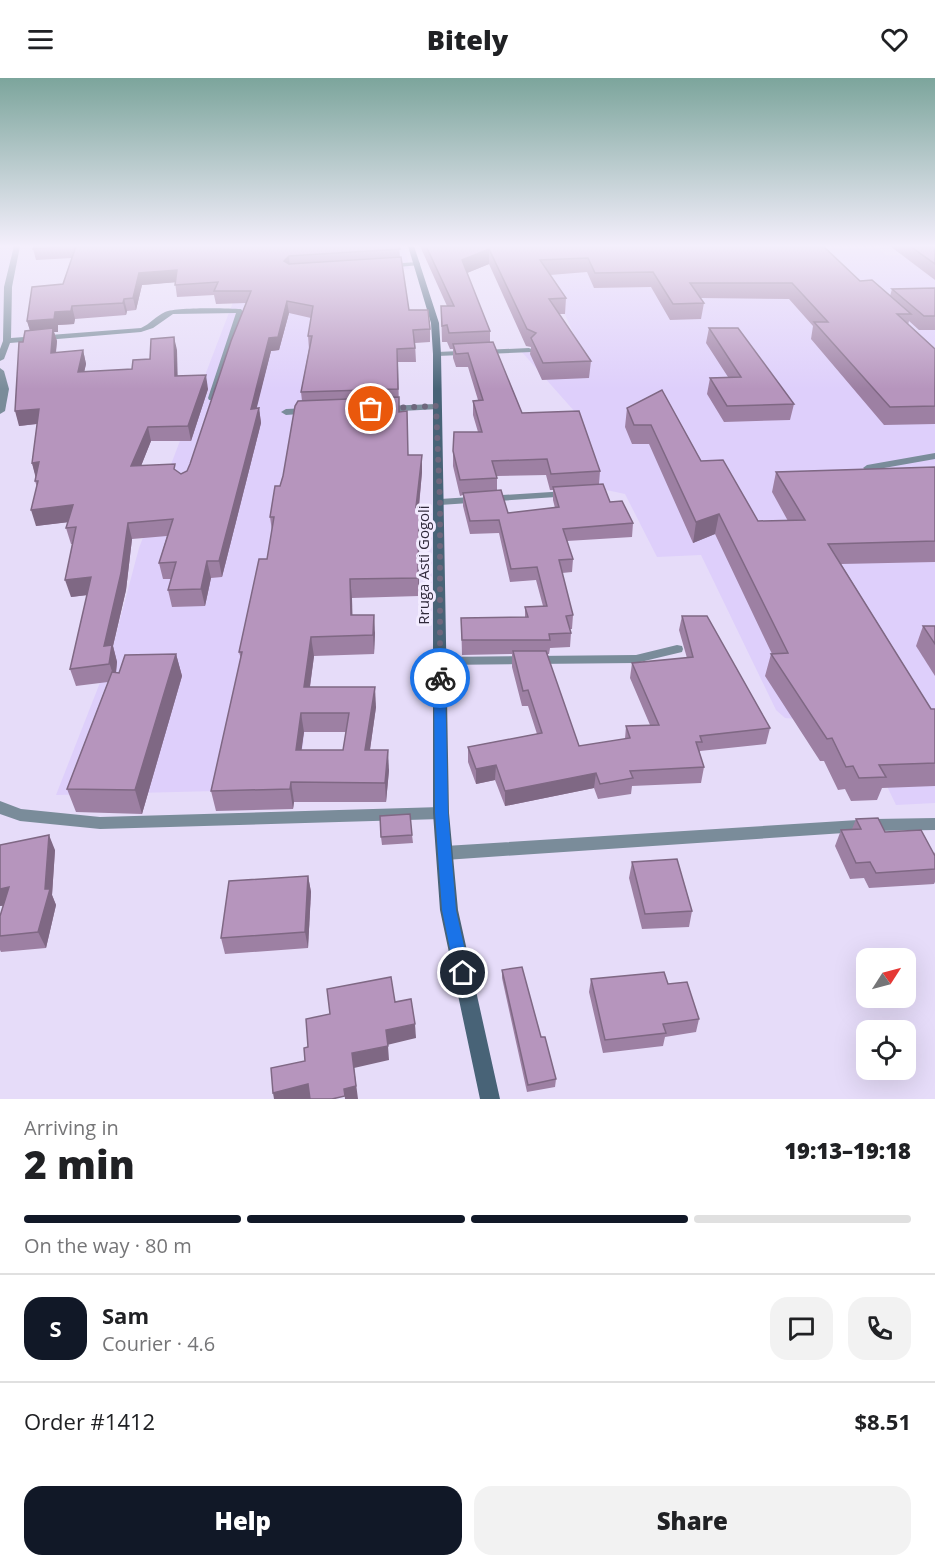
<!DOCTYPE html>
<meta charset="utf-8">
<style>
:root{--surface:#fff;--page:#f2f2f2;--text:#202124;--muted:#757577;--line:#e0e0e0;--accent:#111827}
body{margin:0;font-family:"Open Sans",sans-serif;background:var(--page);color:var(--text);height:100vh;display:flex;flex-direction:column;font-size:22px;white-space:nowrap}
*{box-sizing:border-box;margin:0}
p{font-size:20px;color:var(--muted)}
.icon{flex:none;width:33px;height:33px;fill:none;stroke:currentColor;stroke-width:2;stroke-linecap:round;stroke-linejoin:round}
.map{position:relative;height:1021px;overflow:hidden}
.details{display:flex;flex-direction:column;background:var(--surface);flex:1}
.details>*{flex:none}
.needle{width:39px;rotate:54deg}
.tools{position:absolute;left:856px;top:870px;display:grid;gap:12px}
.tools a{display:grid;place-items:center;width:60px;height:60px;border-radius:12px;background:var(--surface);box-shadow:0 6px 24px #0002;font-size:30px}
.pin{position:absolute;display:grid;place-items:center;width:51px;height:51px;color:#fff;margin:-26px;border:3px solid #fff;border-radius:50%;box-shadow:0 2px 6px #0007}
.courier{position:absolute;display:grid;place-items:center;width:60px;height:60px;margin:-30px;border:4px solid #1a73e8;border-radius:50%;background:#fff;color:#222;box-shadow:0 2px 8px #0007}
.overview em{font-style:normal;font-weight:800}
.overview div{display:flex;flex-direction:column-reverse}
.overview{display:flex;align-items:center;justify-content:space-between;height:102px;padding:0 24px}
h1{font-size:39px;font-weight:800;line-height:45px}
.bar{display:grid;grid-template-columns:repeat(4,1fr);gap:9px 6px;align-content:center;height:72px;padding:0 24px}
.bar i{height:8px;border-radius:4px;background:var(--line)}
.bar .active{background:var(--accent)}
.bar p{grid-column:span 4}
.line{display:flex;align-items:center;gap:15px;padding:0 24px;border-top:2px solid var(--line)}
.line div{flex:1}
.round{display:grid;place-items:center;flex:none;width:63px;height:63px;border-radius:18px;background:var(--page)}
.button{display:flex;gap:12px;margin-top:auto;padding:12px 24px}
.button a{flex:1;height:69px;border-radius:18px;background:var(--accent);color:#fff;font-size:24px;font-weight:800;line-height:69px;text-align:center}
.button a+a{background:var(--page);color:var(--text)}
header{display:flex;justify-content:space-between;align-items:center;height:78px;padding:0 24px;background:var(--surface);font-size:27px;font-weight:800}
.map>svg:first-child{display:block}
.built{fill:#decffb}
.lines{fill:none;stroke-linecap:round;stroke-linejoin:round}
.lane{fill:#7a8c9a;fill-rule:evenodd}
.street{fill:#7a8c9a;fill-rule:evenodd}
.secondary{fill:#486377;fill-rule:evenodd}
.wall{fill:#9d80a3;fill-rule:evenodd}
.shaded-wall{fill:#7f6884}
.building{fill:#b695bd;stroke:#7f6884;stroke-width:1.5;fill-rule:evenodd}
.route{fill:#1a73e8}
.done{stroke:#6f677d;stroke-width:6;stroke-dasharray:0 10.8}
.labels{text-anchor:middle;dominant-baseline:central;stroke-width:6;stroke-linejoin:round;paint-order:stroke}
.street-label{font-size:15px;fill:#2f283a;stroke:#f2ebff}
</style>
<header><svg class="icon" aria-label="menu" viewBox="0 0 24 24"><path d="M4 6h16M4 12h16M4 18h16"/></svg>Bitely<svg class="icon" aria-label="heart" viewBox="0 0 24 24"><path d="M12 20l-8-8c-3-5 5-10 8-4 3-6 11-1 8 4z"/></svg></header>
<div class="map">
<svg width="935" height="1021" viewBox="0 0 935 1021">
<rect width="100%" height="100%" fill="#e6dcf9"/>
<g class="built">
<polygon points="232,168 404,168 410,191 300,195 355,224 298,711 56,717 110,579 139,470 243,198"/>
<polygon points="534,168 874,168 886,177 935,178 935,725 896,727 857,646 785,640 776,632 701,477 657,479 625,416 597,410 575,334 521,273 580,270"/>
</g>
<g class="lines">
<polygon class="lane" points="935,375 935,381 867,393 863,390 867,387"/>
<g class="street">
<path d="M14,168H20L12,209L11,260L141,250C150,246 156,238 165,234C176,229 227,230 241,231L245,236L215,322H209L208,320L236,235L173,236L153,250L141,254L10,265L4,281L0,283V271L3,263L4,209Z"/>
<polygon points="418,184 420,185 420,187 387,190 384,188 387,186"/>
<polygon points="529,270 533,272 532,274 437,278 433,276 437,274"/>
<polygon points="0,290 4,293 9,311 5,333 0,336"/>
<polygon points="436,326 439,327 439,331 383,334 378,331 383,328"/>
<polygon points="309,330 312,331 312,335 286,337 281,334 286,331"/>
<polygon points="567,413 571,414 572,416 571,418 440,427 435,424 440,421"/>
<polygon points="677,567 682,568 683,571 682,574 636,585 439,587 434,586 432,583 434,580 439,579 636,577"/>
<polygon points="0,723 21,731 100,739 441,729 447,731 449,735 447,739 441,741 100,751 20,743 0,736"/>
<polygon points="935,740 935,752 874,753 445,782 439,780 437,775 439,770 445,768 874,741"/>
</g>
<polygon class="secondary" points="408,168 414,168 439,245 441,276 449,735 458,832 500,1021 480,1021 440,832 433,735 433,276 431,245"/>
</g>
<g class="wall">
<path d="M34,168H399L400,179L409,232L430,251V264L415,265L416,284H398L399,334L408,377L422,394L419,429V518L352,520V537L375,555L374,576L314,578L310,609L376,629L370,672L389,692L386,724H294L293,731L216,733L211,713L241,581L239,574L267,481L272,453L270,439L280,408L302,323L301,314L309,271L308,258L311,240L289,235L279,272L271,273L256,330H259L261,345L222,499L211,500L205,528L172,529L168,512L171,501H163L159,485L167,458L132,461L126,512L113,568L117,584L116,595H119L176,576L182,598L142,736L76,734L67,711L108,604L76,608L70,591L87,517L71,519L72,466H71L66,450L68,444L36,448L37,409L35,403L36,399L32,385L37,346L19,348L23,264L30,252L27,243L63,206L72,180L36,182L33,171ZM175,204L177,219L214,217L216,226L246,225L190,386L187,393L181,396L176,393L141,388L151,363H191L208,311L177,298V272L150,281L132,291L84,294L86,286L83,272L56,275L57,263L54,254H58V247L74,246L75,241L126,237L127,233L136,232L142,207ZM304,654H346L343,672H301Z"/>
<path d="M420,168H823L860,203L890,218L892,211L935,210V252H919L909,243L908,247L935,271V346L884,347L811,261L813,248L789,221L700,220L704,225L701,241L670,242L651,209L594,210L587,194L550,197L566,220L565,236H559L591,283L589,300L542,302L530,276L531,269L526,268L489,186L467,195L490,253V265L522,335L600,393L599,406L610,424L633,445L632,459L567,463L573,481L572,494L562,495L573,537L572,551H570L571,555L570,569L550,570L549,576H546L579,668L625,661L626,648L650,647L630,600L632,585L687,580L679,552L682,538L770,650L766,666L700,673V676L704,689L701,705L632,708L631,716L598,721L594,710L505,728L495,702L476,706L468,684V669L537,656L528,628H522L512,589V576L462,577L461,540L525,539V529L543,528L536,502L510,504L499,455L470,456L463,428V417L460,418L453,388V373L478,354L473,337V323L478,322L468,289H456L453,280V271H450L447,264H442L441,228H447ZM546,397L550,412H553V422L555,430L508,435L497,413V398Z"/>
<polygon points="890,168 935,168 935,202"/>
<polygon points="709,250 794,326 790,342 724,344 707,316 710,300 728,299 706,265"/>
<polygon points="662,312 701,383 758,443 788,443 772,414 776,394 935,389 935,484 841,486 931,631 935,631 935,708 882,710 877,722 851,723 845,711 838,712 824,683 820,683 765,598 771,576 772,576 715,456 693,465 649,366 632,366 625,349 627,330"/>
<polygon points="923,548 935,548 935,598 916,568"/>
<polygon points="856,741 934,776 935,774 935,804 934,806 869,810 864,800 850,801 835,768 841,752 852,751"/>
<polygon points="412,757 413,765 382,767 381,759"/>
<polygon points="0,767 55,772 52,817 56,827 46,870 1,874 0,872 0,838 3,828 0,828"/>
<polygon points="632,784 692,833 689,849 642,851 629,800"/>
<polygon points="308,798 311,814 308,870 225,876 221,860"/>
<polygon points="502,892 541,959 556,1001 555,1009 527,1014 502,900"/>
<polygon points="591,901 668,906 699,941 696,954 665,959 663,968 603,975 589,914"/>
</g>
<g class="shaded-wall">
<polygon points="489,171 489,186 462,197 462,182"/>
<polygon points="289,178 290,190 284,183"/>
<polygon points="177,192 179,204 142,207 136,232 133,220 139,195"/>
<polygon points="124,221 127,233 126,237 123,225"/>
<polygon points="287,223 289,235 279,272 271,273 253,345 251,331 269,260"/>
<polygon points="72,228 75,241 74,246 58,247 58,254 54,254 57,263 54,289 31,256 27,243"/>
<polygon points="174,259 177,272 178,312 175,298"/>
<polygon points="83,272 86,286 81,308 78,294"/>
<polygon points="206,297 208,311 191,363 188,348"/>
<polygon points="259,330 261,345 222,499 219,483"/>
<polygon points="39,331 44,345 19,348 15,333"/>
<polygon points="148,349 151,363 135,403 131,388"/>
<polygon points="422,377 422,394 417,447 416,429"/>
<polygon points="39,384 36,401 32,385"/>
<polygon points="73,427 78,443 36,448 31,432"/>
<polygon points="419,429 419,518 418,500"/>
<polygon points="719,436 715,456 693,465 696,444"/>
<polygon points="128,445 132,461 126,512 113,568 117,584 115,603 104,568"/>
<polygon points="207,483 211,500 205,528 201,511"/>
<polygon points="91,499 96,516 71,519 65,502"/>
<polygon points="350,501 352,520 353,556 351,537"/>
<polygon points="374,537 375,555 374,576 373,557"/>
<polygon points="311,559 314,578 307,629 304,609"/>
<polygon points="176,576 182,598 142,736 135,712"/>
<polygon points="375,609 376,629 367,692 365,672"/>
<polygon points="301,635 304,654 299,692 296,672"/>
<polygon points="388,672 389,692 386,724 385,705"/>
<polygon points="496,687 495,702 476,706 476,691"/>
<polygon points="596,695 594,710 505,728 505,713"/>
<polygon points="291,704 294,724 293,731 290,711"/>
<polygon points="49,757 55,772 52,817 56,827 46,870 38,854 45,811"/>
<polygon points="308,798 311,814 308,870 305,854"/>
<polygon points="9,809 16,825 0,828 0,811"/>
<polygon points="415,946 416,960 387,967 386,952"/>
<polygon points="388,968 389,982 354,990 358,1021 345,1021 344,1011 352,975"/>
<polygon points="308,1006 311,1021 274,1021 273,1015"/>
</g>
<g class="building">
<polygon points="34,168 72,168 33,171"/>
<polygon points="76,168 399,168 400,171 289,178 284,183 289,186 401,179 409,232 428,232 430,251 413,252 415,270 397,271 398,311 301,314 312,258 308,258 313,228 287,223 278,259 269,260 251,331 259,330 219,483 207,483 201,511 168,512 176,484 159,485 173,441 128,445 121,495 104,568 112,567 109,586 70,591 91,499 65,502 76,449 66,450 73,427 31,432 38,403 35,403 39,384 32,385 39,331 15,333 19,264 23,264 25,253 53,250 51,275 83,272 78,294 132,291 133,282 150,281 151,261 174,259 175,298 206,297 188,348 148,349 131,388 175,386 174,391 181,396 187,393 190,386 231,263 251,213 214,213 218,204 175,207 177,192 139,195 133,220 124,221 123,225 72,228 71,233 55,234 54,241 27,243 32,209 63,206"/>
<polygon points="426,168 823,168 860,203 872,202 911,236 897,236 935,271 935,328 890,329 814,244 828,244 792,205 690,205 704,225 673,226 653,194 595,195 588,180 540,182 566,220 549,221 591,283 543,285 531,260 536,255 527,251 489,171 462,182 490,253 449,255 447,247 442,248 441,228 454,228"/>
<polygon points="910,168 935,168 935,186"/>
<polygon points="935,210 935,238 924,238 892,211"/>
<polygon points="709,250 738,250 794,326 727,328 710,300 741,299"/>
<polygon points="493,264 522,335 579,333 600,393 551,396 547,381 492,383 497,400 460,402 453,373 454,354 482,354 473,323 483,322 468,275 456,276 453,266"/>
<polygon points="662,312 701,383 723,382 758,443 805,442 776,394 935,389 935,463 828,466 931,631 935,631 935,685 879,687 886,699 859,700 853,688 846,689 832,660 827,661 771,576 788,575 719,436 696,444 651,347 634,347 627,330"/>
<path d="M399,319V334L407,333L408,377H422L416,429H419L418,500L350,501L351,537H374L373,557L311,559L304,609H375L365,672H388L385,705L291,704L290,711L211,713L242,574H239L259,481H267L274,439H270L275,408H280L283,398L295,328L298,323ZM301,635H349L343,672H296Z"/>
<polygon points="603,406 610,424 622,423 633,445 563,451 573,481 559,482 573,537 566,538 571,555 549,556 550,562 462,562 461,540 528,539 525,529 547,528 537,489 511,491 499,442 470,443 463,415 501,412 508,435 559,429 553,409"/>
<polygon points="682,538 707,538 770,650 700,658 702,664 696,664 704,689 630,693 633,700 600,706 596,695 505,713 496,687 476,691 468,669 542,655 528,612 523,613 513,573 546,573 579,668 630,660 626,648 659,647 632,585 693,579"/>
<polygon points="923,548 935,548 935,566"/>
<polygon points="176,576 135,712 67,711 112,594 119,595 125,577"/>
<polygon points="410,736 412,757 381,759 380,738"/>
<polygon points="878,740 885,754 921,752 935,778 935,791 876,795 870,784 856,785 841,752 861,751 856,741"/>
<polygon points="49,757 45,811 50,811 38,854 0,858 0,838 9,809 0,811 0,767"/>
<polygon points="677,781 692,833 645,836 632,784"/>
<polygon points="308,798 305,854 221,860 229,803"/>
<polygon points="522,889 541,959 545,959 556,1001 528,1007 502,892"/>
<polygon points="664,894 668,906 687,904 699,941 663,946 666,955 605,962 591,901"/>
<polygon points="391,899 395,924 411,921 415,946 386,952 388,968 352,975 356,1008 344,1011 345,1018 332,1021 310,1021 308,1006 273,1015 271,990 305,983 304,970 308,969 306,941 330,936 327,911"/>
</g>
<linearGradient id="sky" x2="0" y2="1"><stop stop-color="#7ca59c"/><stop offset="0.54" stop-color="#f4effc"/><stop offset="1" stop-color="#f4effc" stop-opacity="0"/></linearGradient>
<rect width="935" height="311" fill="url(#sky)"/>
<polygon class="route" points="440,596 445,600 448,735 456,832 470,895 463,902 455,895 442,832 435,735 434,600"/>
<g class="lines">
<polyline class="done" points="371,331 436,328 440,424 440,600"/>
</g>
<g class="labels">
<g class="street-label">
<text transform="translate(423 487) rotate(-90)">Rruga Asti Gogoli</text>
</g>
</g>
</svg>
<div class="tools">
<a><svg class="needle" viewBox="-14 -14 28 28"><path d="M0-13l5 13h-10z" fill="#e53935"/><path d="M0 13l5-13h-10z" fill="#757577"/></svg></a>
<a><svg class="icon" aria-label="locate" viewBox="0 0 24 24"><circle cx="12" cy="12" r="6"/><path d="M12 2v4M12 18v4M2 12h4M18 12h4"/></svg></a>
</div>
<div class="pin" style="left:371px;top:331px;background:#ea580c"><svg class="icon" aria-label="bag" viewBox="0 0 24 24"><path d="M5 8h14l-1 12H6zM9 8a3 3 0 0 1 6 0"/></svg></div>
<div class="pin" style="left:463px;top:895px;background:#1f2937"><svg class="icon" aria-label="home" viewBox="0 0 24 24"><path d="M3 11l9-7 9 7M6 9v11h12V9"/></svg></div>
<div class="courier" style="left:440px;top:600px"><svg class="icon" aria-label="bike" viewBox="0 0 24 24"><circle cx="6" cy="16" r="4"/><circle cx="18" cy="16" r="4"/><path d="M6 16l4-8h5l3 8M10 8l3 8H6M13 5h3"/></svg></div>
</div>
<section class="details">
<div class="overview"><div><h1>2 min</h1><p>Arriving in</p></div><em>19:13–19:18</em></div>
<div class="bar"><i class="active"></i><i class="active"></i><i class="active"></i><i></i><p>On the way · 80 m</p></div>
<div class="line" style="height:108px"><b class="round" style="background:var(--accent);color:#fff">S</b><div><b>Sam</b><p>Courier · 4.6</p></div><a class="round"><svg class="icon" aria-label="chat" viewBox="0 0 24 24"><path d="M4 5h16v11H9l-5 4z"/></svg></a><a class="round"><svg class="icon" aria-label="phone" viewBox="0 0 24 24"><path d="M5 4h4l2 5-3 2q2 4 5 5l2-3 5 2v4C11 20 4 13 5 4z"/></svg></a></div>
<div class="line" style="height:78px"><div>Order #1412</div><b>$8.51</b></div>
<div class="button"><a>Help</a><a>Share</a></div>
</section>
